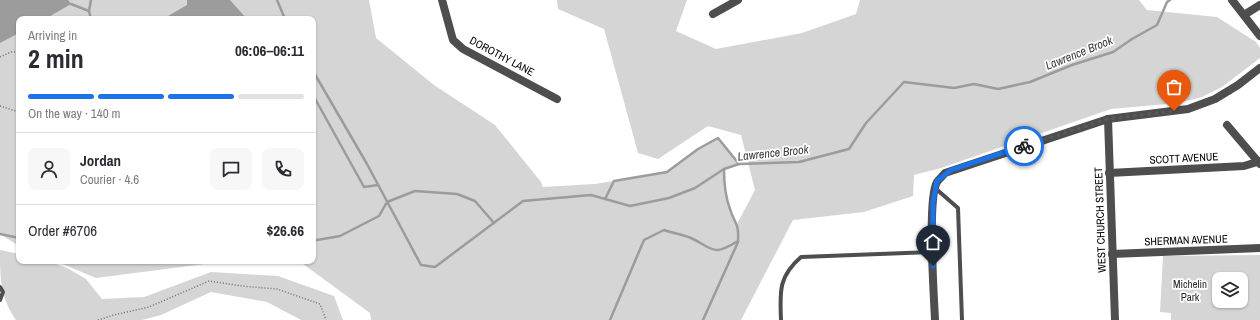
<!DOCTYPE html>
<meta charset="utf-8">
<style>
:root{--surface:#fff;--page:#f7f7f7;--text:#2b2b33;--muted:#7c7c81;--line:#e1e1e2;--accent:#1a73e8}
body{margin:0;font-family:"Archivo Narrow",sans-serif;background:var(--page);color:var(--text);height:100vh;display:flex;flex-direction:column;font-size:15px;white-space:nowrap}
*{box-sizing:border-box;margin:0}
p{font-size:13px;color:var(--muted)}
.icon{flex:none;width:22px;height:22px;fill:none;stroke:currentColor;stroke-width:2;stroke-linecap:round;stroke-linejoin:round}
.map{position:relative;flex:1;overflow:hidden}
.sheet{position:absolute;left:16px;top:16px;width:300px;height:248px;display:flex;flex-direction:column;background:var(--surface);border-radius:8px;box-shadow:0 1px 3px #0004}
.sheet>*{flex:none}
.tools{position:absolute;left:1212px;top:272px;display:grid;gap:8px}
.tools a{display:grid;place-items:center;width:36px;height:36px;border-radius:8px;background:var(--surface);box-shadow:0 1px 3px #0004;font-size:20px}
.pin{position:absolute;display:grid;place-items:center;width:34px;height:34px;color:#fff;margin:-41px -17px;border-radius:50% 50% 50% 0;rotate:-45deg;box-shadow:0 0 4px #0007}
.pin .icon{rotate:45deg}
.courier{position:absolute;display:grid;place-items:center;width:40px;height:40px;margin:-20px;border:3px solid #1a73e8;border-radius:50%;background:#fff;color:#222;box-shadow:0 1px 5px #0007}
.headline em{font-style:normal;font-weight:700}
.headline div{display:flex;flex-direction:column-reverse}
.headline{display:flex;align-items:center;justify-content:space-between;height:68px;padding:0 12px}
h1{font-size:26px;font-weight:700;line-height:30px}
.bar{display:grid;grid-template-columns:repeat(4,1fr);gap:6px 4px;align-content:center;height:48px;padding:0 12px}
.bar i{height:5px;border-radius:3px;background:var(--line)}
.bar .active{background:var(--accent)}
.bar p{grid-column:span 4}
.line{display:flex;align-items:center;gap:10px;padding:0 12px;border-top:1px solid var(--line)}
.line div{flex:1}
.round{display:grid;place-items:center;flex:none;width:42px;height:42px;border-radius:8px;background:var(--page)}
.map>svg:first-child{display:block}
.green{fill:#d5d5d5;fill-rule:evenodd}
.water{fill:#9c9c9c}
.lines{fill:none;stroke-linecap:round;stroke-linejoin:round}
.stream{stroke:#9c9c9c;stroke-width:2.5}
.path{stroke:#707070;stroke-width:1.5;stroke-dasharray:1 2;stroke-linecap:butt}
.lane{stroke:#4e4e4e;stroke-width:4}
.street{stroke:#4e4e4e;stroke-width:8}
.done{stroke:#595959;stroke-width:4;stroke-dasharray:0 7.2}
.route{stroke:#1a73e8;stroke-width:5}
.labels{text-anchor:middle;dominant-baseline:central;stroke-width:3.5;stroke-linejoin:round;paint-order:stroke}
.street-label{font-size:11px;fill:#000;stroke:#fff}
.park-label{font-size:11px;fill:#2c2c2c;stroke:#fff}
.water-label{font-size:12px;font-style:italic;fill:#3d3d3d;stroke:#fff}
</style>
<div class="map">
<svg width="1260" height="320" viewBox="0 0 1260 320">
<rect width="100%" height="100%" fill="#fff"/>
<g class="green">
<path d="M0,0H369L376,38L434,85L495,125L541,182L543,187L595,184L667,172L698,149L718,138L739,164L724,169C724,189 728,206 737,224L755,190L741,135L708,126L658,159L638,153L604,29L558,9L557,0H687L676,31L716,49L802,33L856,14L860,0H1139L1147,10L1217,17L1256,42L1260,48V58L1222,87L1202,97L1178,103L1111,109L941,168L914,175L913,196L864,212L793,220L741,320H371L370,313L299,261H313V19H19V246L0,234Z"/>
<path d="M0,250L19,254V261H48L67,268L86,279L102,299L144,297L211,272L278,276L334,296L343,320H301L267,302L211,292L161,315L142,320H16C0,297 0,278 0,250Z"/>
<path d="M1260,255V320H1171V313L1160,312L1163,256ZM1219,279H1241V301H1219Z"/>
<polygon points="55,261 228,261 96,278"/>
</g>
<g class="water">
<polygon points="0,0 68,0 71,4 45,19 19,19 19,33 0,43"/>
<polygon points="187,0 230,0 247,19 163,19 187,5"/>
</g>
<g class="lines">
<g class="stream">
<polyline points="277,0 285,19"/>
<polyline points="71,4 89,11 91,19"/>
<polyline points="89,11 91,0"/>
<polyline points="313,71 367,164 421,265 435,267 523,201 591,195 630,206 669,198 695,188 724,169"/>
<polyline points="313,95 364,187 378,185"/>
<polyline points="605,199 614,181 667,172 698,149 718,138 739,164"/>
<polyline points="0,234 19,238"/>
<polyline points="317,240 340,236 379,216 387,202 415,191 457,194 475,201 494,223"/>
<path d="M610,320L644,240L664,230C672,233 682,234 691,238C714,249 712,257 738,241C739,222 735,225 730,209C725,196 724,183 724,169L739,164L799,162L849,149L866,123L904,82L954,88L974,84L998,89L1030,82L1072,65L1113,52L1132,39L1157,25L1167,2L1170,0"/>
<polyline points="703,320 738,242"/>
</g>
<g class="path">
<polyline points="0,57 11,52 19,52"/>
<polyline points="0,106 19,112"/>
<polyline points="98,320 114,315 149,307 209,281 242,286 277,289 320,304 326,320"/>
</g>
<g class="lane">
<polyline points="935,188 958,208 962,320"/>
<polyline points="0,287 3,292 0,300"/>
<path d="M781,320C780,292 778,277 801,257L932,252"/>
</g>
<g class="street">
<polyline points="442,0 453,40 463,49 557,99"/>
<polyline points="1232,0 1260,36"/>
<polyline points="713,14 738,0"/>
<polyline points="1244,15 1260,5"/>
<polyline points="1108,119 1115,320"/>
<polyline points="1227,125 1260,164"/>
<polyline points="1109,173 1244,166 1260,161"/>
<polyline points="1112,254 1260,248"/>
<path d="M935,320C934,295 927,199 937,182C939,179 943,176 945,173L1108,119L1188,109L1215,99L1238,85L1260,68"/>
</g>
</g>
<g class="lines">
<polyline class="done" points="1024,146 1108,119 1174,111"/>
<polyline class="route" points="933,266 933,202 937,181 951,170 1024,146"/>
</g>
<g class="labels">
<g class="street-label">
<text transform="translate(502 56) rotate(28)">DOROTHY LANE</text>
<text transform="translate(1184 158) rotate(-3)">SCOTT AVENUE</text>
<text transform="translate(1100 220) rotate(-92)">WEST CHURCH STREET</text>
<text transform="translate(1186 240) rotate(-2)">SHERMAN AVENUE</text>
</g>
<g class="park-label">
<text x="1190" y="284">Michelin<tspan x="1190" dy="13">Park</tspan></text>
</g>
<g class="water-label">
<text transform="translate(1079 53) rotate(-22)">Lawrence Brook</text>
<text transform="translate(773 153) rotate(-6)">Lawrence Brook</text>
</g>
</g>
</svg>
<div class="tools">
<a><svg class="icon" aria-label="layers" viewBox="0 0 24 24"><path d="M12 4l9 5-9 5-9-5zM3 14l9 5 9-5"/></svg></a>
</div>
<div class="pin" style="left:1174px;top:111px;background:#ea580c"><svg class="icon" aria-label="bag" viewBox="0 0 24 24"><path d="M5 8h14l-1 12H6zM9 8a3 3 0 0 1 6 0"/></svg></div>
<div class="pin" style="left:933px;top:266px;background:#1f2937"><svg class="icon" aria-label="home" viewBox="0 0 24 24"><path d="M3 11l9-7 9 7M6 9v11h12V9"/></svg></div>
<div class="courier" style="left:1024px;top:146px"><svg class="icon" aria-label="bike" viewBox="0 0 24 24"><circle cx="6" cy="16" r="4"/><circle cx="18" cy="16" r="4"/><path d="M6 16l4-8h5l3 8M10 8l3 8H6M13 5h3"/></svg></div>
<section class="sheet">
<div class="headline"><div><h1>2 min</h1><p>Arriving in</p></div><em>06:06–06:11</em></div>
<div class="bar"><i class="active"></i><i class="active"></i><i class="active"></i><i></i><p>On the way · 140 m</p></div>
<div class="line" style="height:72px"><a class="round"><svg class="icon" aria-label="person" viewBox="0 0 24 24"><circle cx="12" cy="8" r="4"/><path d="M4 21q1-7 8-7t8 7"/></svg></a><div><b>Jordan</b><p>Courier · 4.6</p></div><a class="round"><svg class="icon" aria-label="chat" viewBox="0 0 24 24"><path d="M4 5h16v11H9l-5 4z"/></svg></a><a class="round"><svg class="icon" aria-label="phone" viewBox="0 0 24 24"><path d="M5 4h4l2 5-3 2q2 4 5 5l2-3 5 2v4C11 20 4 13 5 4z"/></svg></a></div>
<div class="line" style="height:52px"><div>Order #6706</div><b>$26.66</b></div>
</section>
</div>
